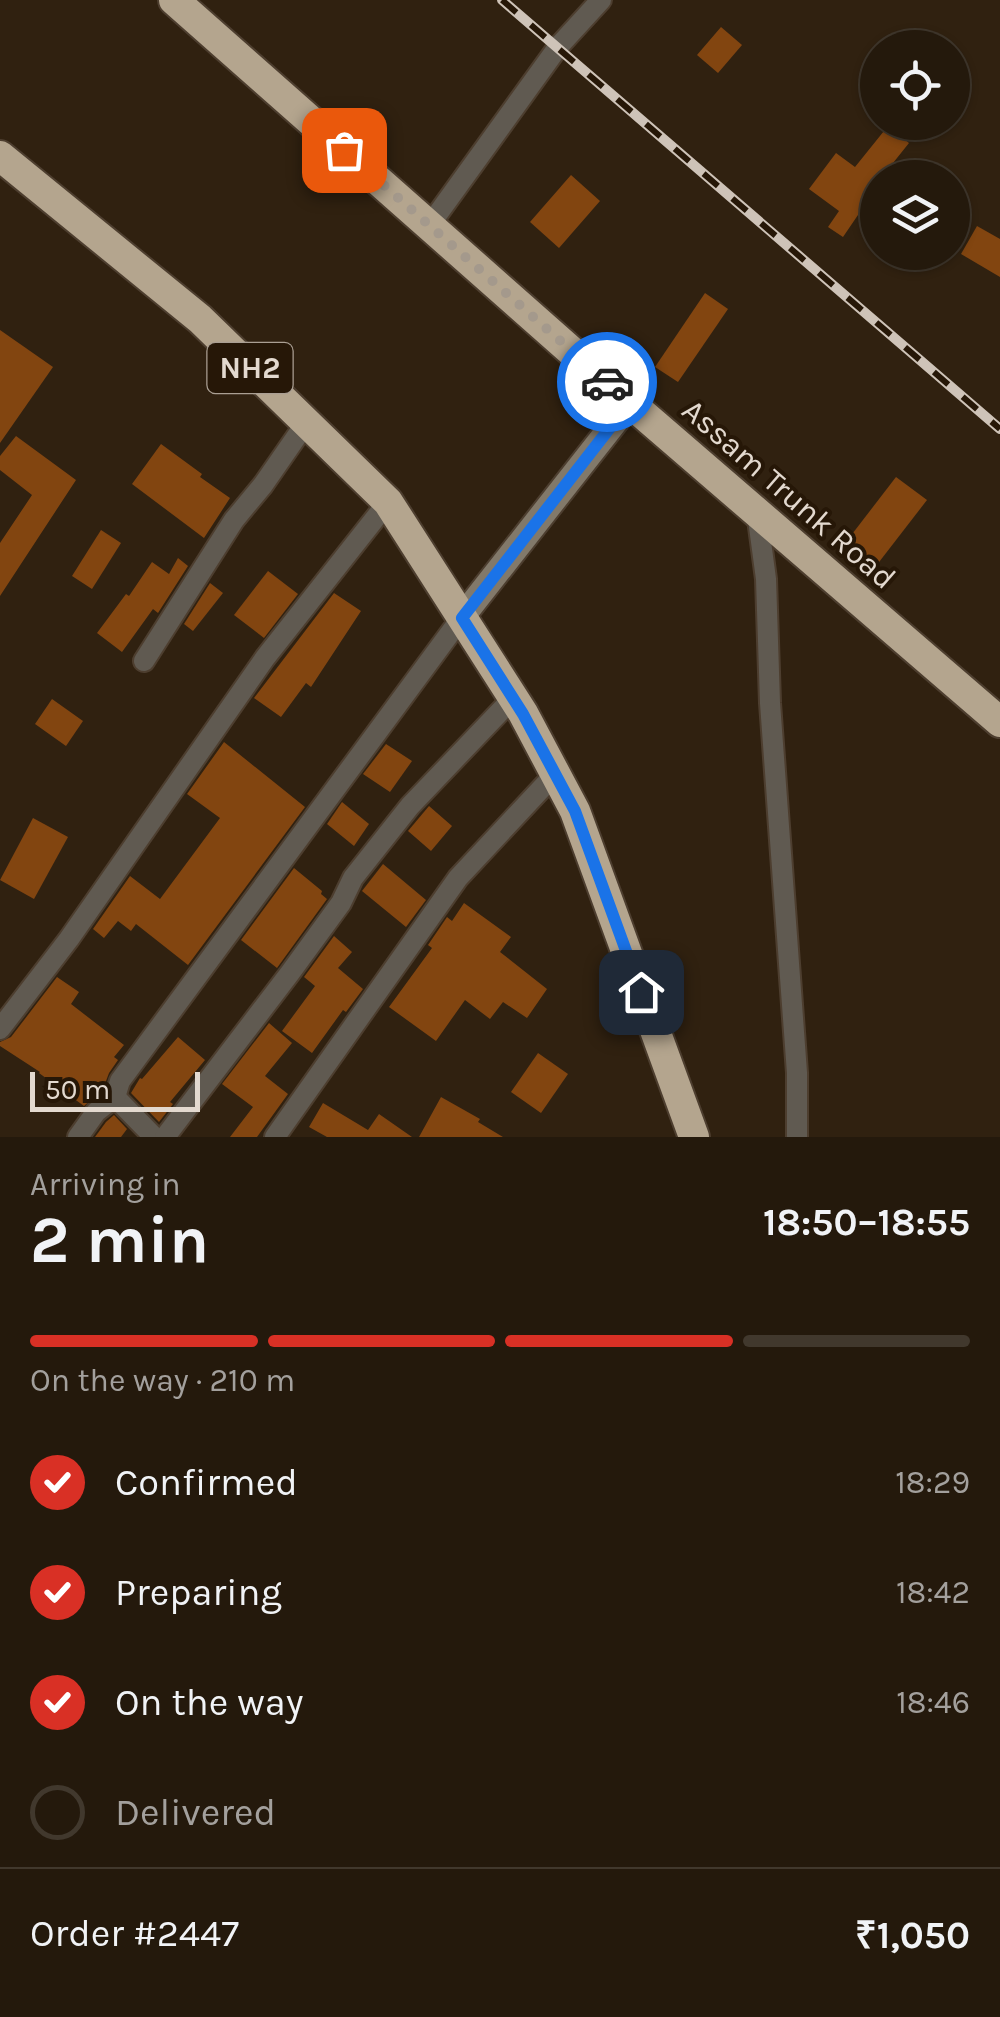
<!DOCTYPE html>
<meta charset="utf-8">
<style>
:root{--surface:#24190c;--page:#30261a;--text:#f1f3f6;--muted:#a3a09d;--line:#41382d;--accent:#d93025}
body{margin:0;font-family:Karla,sans-serif;background:var(--page);color:var(--text);height:100vh;display:flex;flex-direction:column;font-size:38px;white-space:nowrap}
*{box-sizing:border-box;margin:0}
p{font-size:32px;color:var(--muted)}
.icon{flex:none;width:55px;height:55px;fill:none;stroke:currentColor;stroke-width:2;stroke-linecap:round;stroke-linejoin:round}
.map{position:relative;height:1137px;overflow:hidden}
.sheet{display:flex;flex-direction:column;background:var(--surface);flex:1}
.sheet>*{flex:none}
.buttons{position:absolute;left:860px;top:30px;display:grid;gap:20px}
.buttons a{display:grid;place-items:center;width:110px;height:110px;border-radius:50%;background:var(--surface);box-shadow:0 2px 8px #0004,0 0 0 2px var(--line);font-size:50px}
.scale{position:absolute;left:30px;bottom:25px;width:170px;box-sizing:border-box;padding-left:10px;border:5px solid #e3d9cf;border-top:0;font-size:28px;line-height:35px;white-space:nowrap;color:#e3d9cf;-webkit-text-stroke:8px #261707;paint-order:stroke}
.pin{position:absolute;display:grid;place-items:center;width:85px;height:85px;color:#fff;margin:-42px;border-radius:20px;box-shadow:0 5px 15px #0006}
.courier{position:absolute;display:grid;place-items:center;width:100px;height:100px;margin:-50px;border:8px solid #1a73e8;border-radius:50%;background:#fff;color:#222;box-shadow:0 2px 12px #0007}
.summary em{font-style:normal;font-weight:700}
.summary div{display:flex;flex-direction:column-reverse}
.summary{display:flex;align-items:center;justify-content:space-between;height:170px;padding:0 30px}
h1{font-size:65px;font-weight:700;line-height:75px}
.bar{display:grid;grid-template-columns:repeat(4,1fr);gap:15px 10px;align-content:center;height:120px;padding:0 30px}
.bar i{height:12px;border-radius:8px;background:var(--line)}
.bar .current{background:var(--accent)}
.bar p{grid-column:span 4}
.line{display:flex;align-items:center;gap:25px;padding:0 30px;border-top:2px solid var(--line)}
.line div{flex:1}
ol{padding:0 30px;list-style:none}
li{display:flex;align-items:center;gap:30px;height:110px}
li p{margin-inline-start:auto}
li .icon{padding:10px;border-radius:50%;background:var(--accent);color:#fff;stroke-width:4}
li:last-child{color:var(--muted)}
li i{width:55px;height:55px;border:5px solid var(--line);border-radius:50%}
.map>svg:first-child{display:block}
.building{fill:#824510}
.lines{fill:none;stroke-linecap:round;stroke-linejoin:round}
.street-casing{stroke:#4d3e2f;stroke-width:24}
.secondary-casing{stroke:#4d3e2f;stroke-width:29}
.highway-casing{stroke:#4d3e2f;stroke-width:34}
.street{stroke:#605a51;stroke-width:20}
.secondary{stroke:#82796a;stroke-width:25}
.highway{stroke:#b4a58e;stroke-width:30}
.rail-casing{stroke:#cec3b8;stroke-width:10}
.rail{stroke:#261707;stroke-width:6;stroke-dasharray:19;stroke-linecap:butt}
.done{stroke:#a4998c;stroke-width:10;stroke-dasharray:0 18}
.route{stroke:#1a73e8;stroke-width:12}
.labels{text-anchor:middle;dominant-baseline:central;stroke-width:8;stroke-linejoin:round;paint-order:stroke}
.shield{fill:#261707;stroke:#aa9f93;stroke-width:2.5}
.shield-label{font-size:30px;font-weight:bold;fill:#e3d9cf}
.street-label{font-size:32px;fill:#e3d9cf;stroke:#261707}
</style>
<div class="map">
<svg width="1000" height="1137" viewBox="0 0 1000 1137">
<rect width="100%" height="100%" fill="#302110"/>
<g class="building">
<polygon points="721,27 742,45 718,73 697,55"/>
<polygon points="888,126 909,143 881,178 878,178 878,182 872,188 875,190 843,237 828,227 839,211 809,189 836,153 855,167"/>
<polygon points="571,175 600,201 559,248 530,222"/>
<polygon points="977,226 1000,239 1000,277 961,254"/>
<polygon points="705,293 728,309 678,382 655,367"/>
<polygon points="0,330 53,367 0,443"/>
<polygon points="16,436 76,480 0,596 0,543 32,495 0,470 0,456"/>
<polygon points="161,444 202,474 200,477 230,498 204,538 132,484"/>
<polygon points="896,477 927,500 876,566 846,542"/>
<polygon points="101,530 121,543 92,589 72,576"/>
<polygon points="178,558 188,566 158,613 153,609 122,652 97,633 126,594 129,596 152,562 169,574"/>
<polygon points="268,571 298,594 264,638 234,615"/>
<polygon points="210,583 223,593 193,631 184,624"/>
<polygon points="334,593 361,611 311,687 306,683 281,717 254,698"/>
<polygon points="52,699 83,721 66,746 35,724"/>
<polygon points="224,742 305,807 188,965 136,924 131,931 118,921 104,938 93,929 130,876 160,899 220,818 187,794"/>
<polygon points="386,744 412,761 390,792 363,774"/>
<polygon points="342,802 369,824 354,846 327,824"/>
<polygon points="429,806 452,826 431,851 408,831"/>
<polygon points="33,818 68,837 34,899 0,880"/>
<polygon points="383,864 426,900 406,927 362,891"/>
<polygon points="294,868 322,891 321,894 327,899 277,968 241,940"/>
<polygon points="464,903 511,937 500,952 547,989 527,1018 503,1002 490,1019 465,1000 436,1041 389,1007 432,948 428,945 447,917 452,921"/>
<polygon points="334,936 352,952 338,968 363,989 346,1012 343,1010 312,1053 282,1031 315,986 304,977"/>
<polygon points="57,977 79,992 71,1004 124,1045 114,1057 118,1060 109,1073 103,1089 84,1106 39,1073 40,1072 0,1046 0,1042 11,1037"/>
<polygon points="269,1023 292,1043 265,1076 288,1094 257,1137 230,1137 253,1107 222,1084"/>
<polygon points="178,1037 205,1060 170,1102 173,1104 159,1122 131,1093 140,1078 142,1079"/>
<polygon points="538,1053 568,1074 541,1113 511,1092"/>
<polygon points="441,1097 480,1119 478,1122 503,1137 419,1137"/>
<polygon points="323,1103 368,1130 379,1114 412,1137 327,1137 309,1127"/>
<polygon points="114,1115 127,1129 121,1137 95,1137 106,1122"/>
</g>
<g class="lines">
<defs>
<g id="street">
<polyline points="429,226 558,47 601,0"/>
<polyline points="757,512 766,579 770,703 797,1073 797,1137"/>
<polyline points="144,661 234,520 263,485 306,423"/>
<polyline points="0,1029 69,939 265,658 388,502"/>
<polyline points="115,1097 154,1137"/>
<polyline points="78,1137 96,1112 115,1097 120,1081 462,617"/>
<polyline points="165,1137 290,973 341,903 353,878 410,806 513,698"/>
<polyline points="275,1137 458,878 555,774"/>
</g>
<polyline id="secondary" points="462,617 630,403"/>
<g id="highway">
<polyline points="174,0 630,403 1000,722"/>
<polyline points="0,156 200,319 388,502 523,713 575,811 694,1137"/>
</g>
</defs>
<use href="#street" class="street-casing"/>
<use href="#secondary" class="secondary-casing"/>
<use href="#highway" class="highway-casing"/>
<use href="#street" class="street"/>
<use href="#secondary" class="secondary"/>
<use href="#highway" class="highway"/>
<defs>
<polyline id="rail" points="502,0 1000,429"/>
</defs>
<use href="#rail" class="rail-casing"/>
<use href="#rail" class="rail"/>
</g>
<g class="lines">
<polyline class="done" points="344,150 607,382"/>
<polyline class="route" points="607,382 630,402 462,618 523,714 575,811 641,992"/>
</g>
<g class="labels">
<rect class="shield" x="207.5" y="343" width="85" height="50" rx="8"/>
<g class="shield-label">
<text x="250" y="368">NH2</text>
</g>
<g class="street-label">
<text transform="translate(789 494) rotate(41)">Assam Trunk Road</text>
</g>
</g>
</svg>
<div class="buttons">
<a><svg class="icon" aria-label="locate" viewBox="0 0 24 24"><circle cx="12" cy="12" r="6"/><path d="M12 2v4M12 18v4M2 12h4M18 12h4"/></svg></a>
<a><svg class="icon" aria-label="layers" viewBox="0 0 24 24"><path d="M12 4l9 5-9 5-9-5zM3 14l9 5 9-5"/></svg></a>
</div>
<div class="scale">50 m</div>
<div class="pin" style="left:344px;top:150px;background:#ea580c"><svg class="icon" aria-label="bag" viewBox="0 0 24 24"><path d="M5 8h14l-1 12H6zM9 8a3 3 0 0 1 6 0"/></svg></div>
<div class="pin" style="left:641px;top:992px;background:#1f2937"><svg class="icon" aria-label="home" viewBox="0 0 24 24"><path d="M3 11l9-7 9 7M6 9v11h12V9"/></svg></div>
<div class="courier" style="left:607px;top:382px"><svg class="icon" aria-label="car" viewBox="0 0 24 24"><path d="M5 17H2v-5l4-1 3-4h7l3 4 3 1v5h-3M9 17h6M6 11h13"/><circle cx="7" cy="17" r="2"/><circle cx="17" cy="17" r="2"/></svg></div>
</div>
<section class="sheet">
<div class="summary"><div><h1>2 min</h1><p>Arriving in</p></div><em>18:50–18:55</em></div>
<div class="bar"><i class="current"></i><i class="current"></i><i class="current"></i><i></i><p>On the way · 210 m</p></div>
<ol>
<li><svg class="icon" aria-label="check" viewBox="0 0 24 24"><path d="M5 12l5 5 9-10"/></svg>Confirmed<p>18:29</p></li>
<li><svg class="icon" aria-label="check" viewBox="0 0 24 24"><path d="M5 12l5 5 9-10"/></svg>Preparing<p>18:42</p></li>
<li><svg class="icon" aria-label="check" viewBox="0 0 24 24"><path d="M5 12l5 5 9-10"/></svg>On the way<p>18:46</p></li>
<li><i></i>Delivered</li>
</ol>
<div class="line" style="height:130px"><div>Order #2447</div><b>₹1,050</b></div>
</section>
